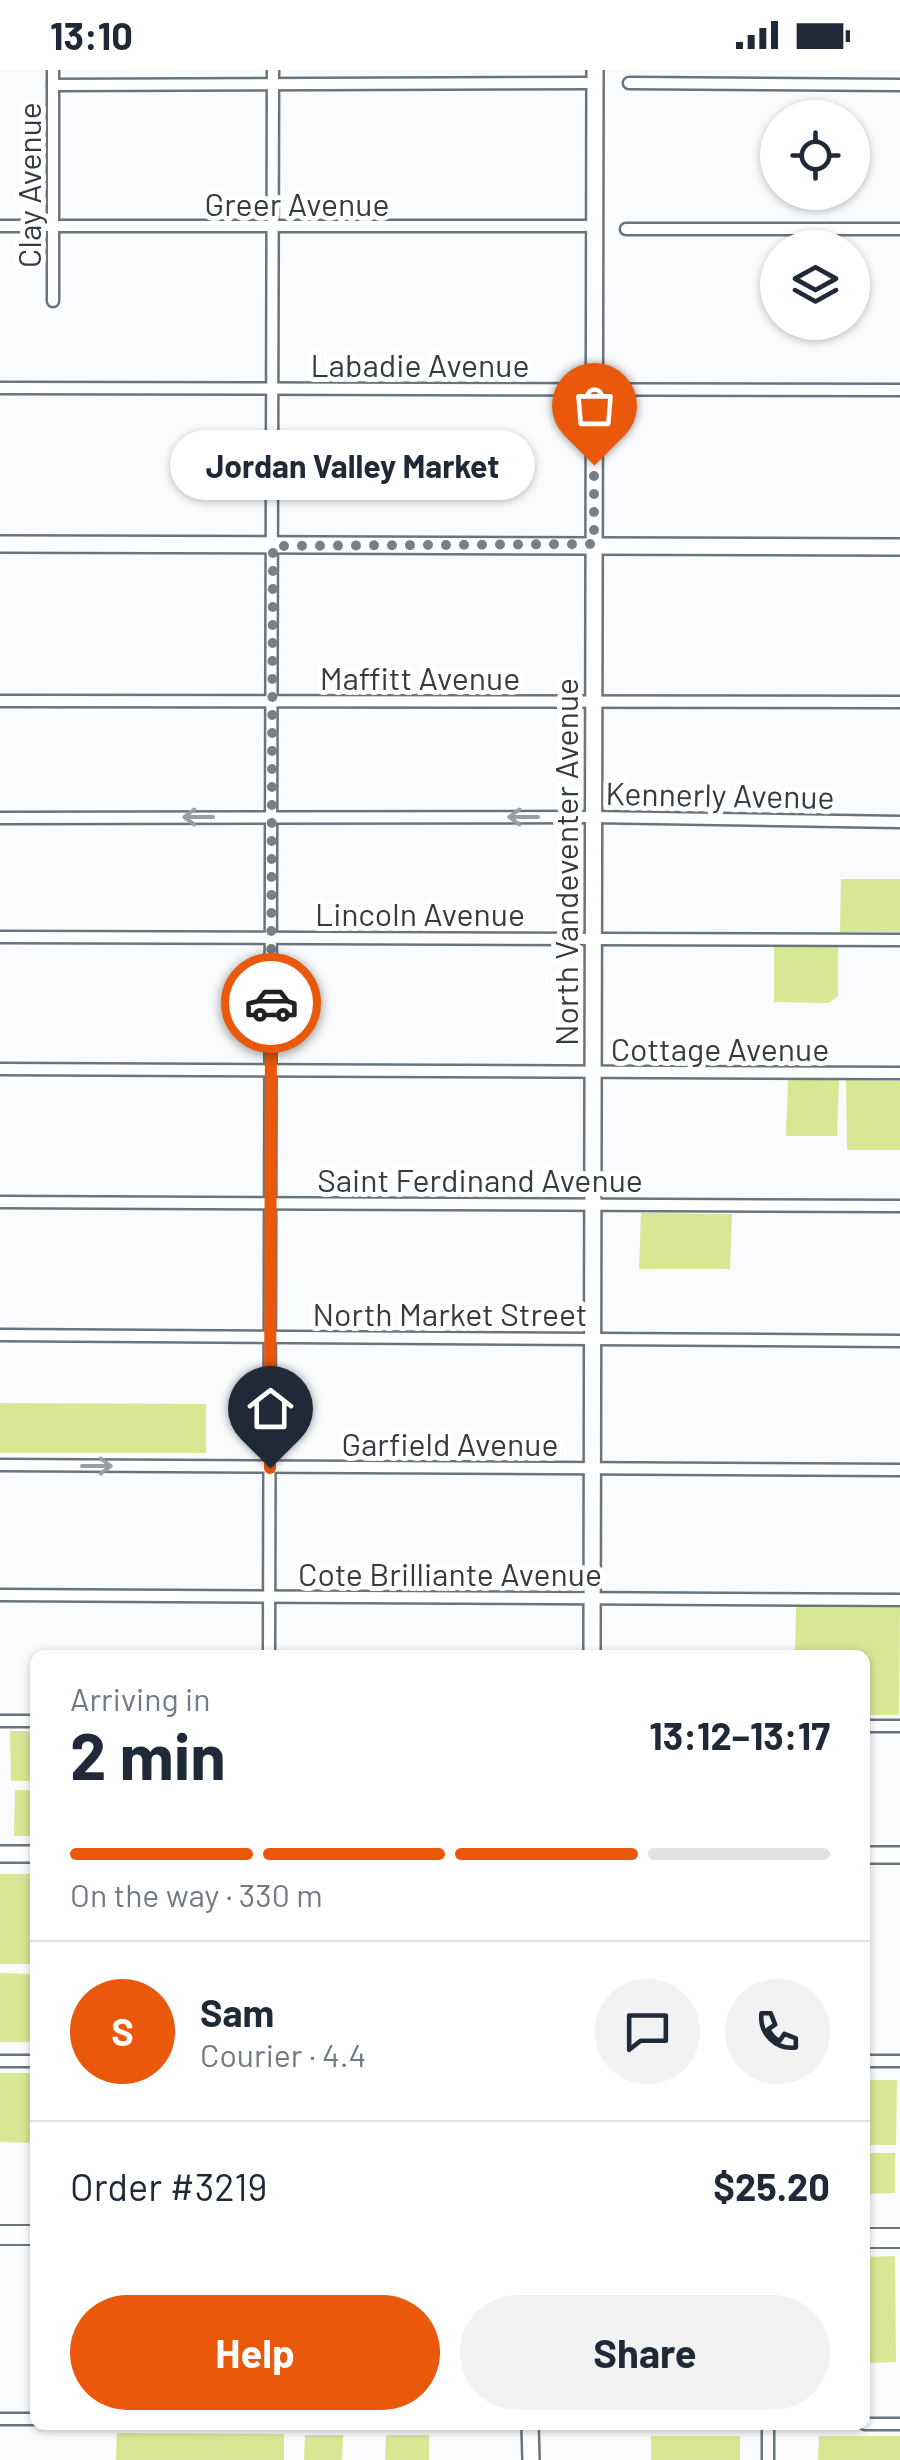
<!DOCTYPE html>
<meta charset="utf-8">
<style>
:root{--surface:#fff;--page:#f2f2f3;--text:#1f2937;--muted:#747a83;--line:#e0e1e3;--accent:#ea580c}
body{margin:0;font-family:Barlow,sans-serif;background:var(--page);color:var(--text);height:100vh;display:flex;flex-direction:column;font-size:38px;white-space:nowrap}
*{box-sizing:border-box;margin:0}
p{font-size:32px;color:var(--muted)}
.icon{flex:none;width:55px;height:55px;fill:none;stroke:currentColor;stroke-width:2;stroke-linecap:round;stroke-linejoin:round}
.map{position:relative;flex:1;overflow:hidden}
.side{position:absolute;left:30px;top:1580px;width:840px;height:780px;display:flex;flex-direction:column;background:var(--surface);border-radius:15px;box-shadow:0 2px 8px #0004}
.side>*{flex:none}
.fabs{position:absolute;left:760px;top:30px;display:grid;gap:20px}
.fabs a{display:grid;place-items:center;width:110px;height:110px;border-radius:50%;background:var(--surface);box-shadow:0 2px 8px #0004;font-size:50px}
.pin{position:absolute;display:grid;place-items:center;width:85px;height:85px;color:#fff;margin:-102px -42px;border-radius:50% 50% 50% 0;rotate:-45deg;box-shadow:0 0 10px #0007}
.pin .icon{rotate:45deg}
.courier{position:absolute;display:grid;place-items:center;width:100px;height:100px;margin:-50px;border:8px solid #ea580c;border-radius:50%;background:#fff;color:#222;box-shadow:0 2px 12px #0007}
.bubble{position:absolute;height:70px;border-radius:35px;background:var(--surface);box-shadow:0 2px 8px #0004;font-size:32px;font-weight:700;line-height:70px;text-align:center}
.overview em{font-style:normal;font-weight:700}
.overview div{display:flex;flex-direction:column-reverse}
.overview{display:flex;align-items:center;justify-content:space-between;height:170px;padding:0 40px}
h1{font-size:65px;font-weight:700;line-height:75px}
.bar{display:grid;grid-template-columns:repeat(4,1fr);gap:15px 10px;align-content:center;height:120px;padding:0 40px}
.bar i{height:12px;border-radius:8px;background:var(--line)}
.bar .active{background:var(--accent)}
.bar p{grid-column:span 4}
.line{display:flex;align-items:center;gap:25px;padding:0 40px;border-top:2px solid var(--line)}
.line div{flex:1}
.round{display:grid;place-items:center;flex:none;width:105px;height:105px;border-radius:52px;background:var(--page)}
.button{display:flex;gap:20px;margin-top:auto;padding:20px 40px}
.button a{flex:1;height:115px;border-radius:60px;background:var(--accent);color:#fff;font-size:40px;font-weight:700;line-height:115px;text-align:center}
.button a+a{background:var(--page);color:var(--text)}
.status{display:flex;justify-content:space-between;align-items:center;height:70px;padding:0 50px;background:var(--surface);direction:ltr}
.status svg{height:28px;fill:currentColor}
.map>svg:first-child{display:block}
.green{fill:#d8e794}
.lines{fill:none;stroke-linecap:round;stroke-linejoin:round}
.street-casing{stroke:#6a747c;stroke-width:15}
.secondary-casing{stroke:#6a747c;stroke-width:20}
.primary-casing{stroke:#6a747c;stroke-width:22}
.street{stroke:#fff;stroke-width:10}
.secondary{stroke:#fff;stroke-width:15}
.primary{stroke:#fff;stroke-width:18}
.oneway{stroke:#9b9d9f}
.done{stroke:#7b7e82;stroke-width:10;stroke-dasharray:0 18}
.route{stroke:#ea580c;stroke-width:12}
.labels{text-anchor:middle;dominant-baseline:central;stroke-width:10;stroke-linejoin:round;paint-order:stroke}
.street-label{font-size:32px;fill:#373b3f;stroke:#fff}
</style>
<div class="status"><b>13:10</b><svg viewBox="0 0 49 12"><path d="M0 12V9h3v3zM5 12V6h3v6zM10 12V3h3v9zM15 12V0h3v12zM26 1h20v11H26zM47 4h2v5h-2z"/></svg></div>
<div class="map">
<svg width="900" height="2390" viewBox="0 0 900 2390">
<rect width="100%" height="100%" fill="#f9fbfd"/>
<g class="green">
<polygon points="841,809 900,809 900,862 840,862"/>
<polygon points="774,877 838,877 838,926 829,933 774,932"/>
<polygon points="788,1010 839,1010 837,1066 786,1066"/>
<polygon points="846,1010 900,1011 900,1080 847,1080"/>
<polygon points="641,1143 732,1144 730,1199 639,1199"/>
<polygon points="0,1333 206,1334 206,1383 0,1383"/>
<polygon points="796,1537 900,1538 899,1645 865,1645 865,1585 795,1585"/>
<polygon points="10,1661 35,1661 35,1711 11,1711"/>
<polygon points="15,1720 35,1720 35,1766 14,1766"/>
<rect x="0" y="1804" width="35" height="90"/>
<polygon points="0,1903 35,1904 35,1972 0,1972"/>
<polygon points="0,2003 34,2003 35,2073 0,2072"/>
<polygon points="865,2010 897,2010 896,2075 865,2075"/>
<polygon points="865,2083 895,2083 895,2123 865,2124"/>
<polygon points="895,2186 896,2292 865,2293 865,2187"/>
<polygon points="117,2363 284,2364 284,2390 116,2390"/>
<polygon points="305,2365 343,2365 342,2390 304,2390"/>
<polygon points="386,2365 429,2365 429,2390 385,2390"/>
<rect x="651" y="2366" width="89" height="24"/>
<polygon points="819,2366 900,2366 900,2390 818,2390"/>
</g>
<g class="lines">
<defs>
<g id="street">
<polyline points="53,0 53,231"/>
<polyline points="629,13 900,15"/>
<polyline points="53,15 595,13"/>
<polyline points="0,156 595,156"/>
<polyline points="626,159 900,159"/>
<polyline points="0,318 900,320"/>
<polyline points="0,631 900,632"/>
<polyline points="0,748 593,747 900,752"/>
<polyline points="0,867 900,870"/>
<polyline points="0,999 900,1003"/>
<polyline points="0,1132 900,1136"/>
<polyline points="0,1265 900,1271"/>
<polyline points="0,1395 900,1400"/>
<polyline points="0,1525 900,1530"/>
<polyline points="269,1585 273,0"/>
<polyline points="0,1651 35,1651"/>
<polyline points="865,1656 900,1656"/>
<polyline points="0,1991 35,1991"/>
<polyline points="865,1991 900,1991"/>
<polyline points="0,2349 35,2349"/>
<polyline points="865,2354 900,2354"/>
<polyline points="768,2355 768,2390"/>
</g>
<g id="secondary">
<polyline points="0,474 900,477"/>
<polyline points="592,1585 595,0"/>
<polyline points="0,1784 35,1784"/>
<polyline points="865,1785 900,1785"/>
<polyline points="530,2355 531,2390"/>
</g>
<g id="primary">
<polyline points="0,2165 35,2165"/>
<polyline points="865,2168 900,2168"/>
</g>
</defs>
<use href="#street" class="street-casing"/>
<use href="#secondary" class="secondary-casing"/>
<use href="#primary" class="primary-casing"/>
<use href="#street" class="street"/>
<use href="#secondary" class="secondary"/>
<use href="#primary" class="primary"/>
</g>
<defs><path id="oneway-shaft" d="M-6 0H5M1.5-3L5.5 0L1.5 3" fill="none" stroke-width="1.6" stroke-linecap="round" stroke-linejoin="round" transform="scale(2.5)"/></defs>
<g class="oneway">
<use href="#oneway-shaft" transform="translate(198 747) rotate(180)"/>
<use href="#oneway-shaft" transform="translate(523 747) rotate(-180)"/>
<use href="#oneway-shaft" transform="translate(97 1396)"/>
</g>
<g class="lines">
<polyline class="done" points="271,933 273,476 594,474 594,395"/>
<polyline class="route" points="270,1398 271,933"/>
</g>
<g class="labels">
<g class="street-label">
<text transform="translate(28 115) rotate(-90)">Clay Avenue</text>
<text x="297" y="133">Greer Avenue</text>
<text x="420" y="294">Labadie Avenue</text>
<text x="420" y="607">Maffitt Avenue</text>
<text transform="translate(720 724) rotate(1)">Kennerly Avenue</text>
<text transform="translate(565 792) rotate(-90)">North Vandeventer Avenue</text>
<text x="420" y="843">Lincoln Avenue</text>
<text x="720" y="978">Cottage Avenue</text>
<text x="480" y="1109">Saint Ferdinand Avenue</text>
<text x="450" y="1243">North Market Street</text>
<text x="450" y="1373">Garfield Avenue</text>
<text x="450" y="1503">Cote Brilliante Avenue</text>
</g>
</g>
</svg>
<div class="fabs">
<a><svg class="icon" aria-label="locate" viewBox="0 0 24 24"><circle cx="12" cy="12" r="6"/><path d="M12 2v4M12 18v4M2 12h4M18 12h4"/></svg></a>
<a><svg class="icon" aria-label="layers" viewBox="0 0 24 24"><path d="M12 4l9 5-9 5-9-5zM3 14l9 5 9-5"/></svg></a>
</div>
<div class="pin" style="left:594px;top:395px;background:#ea580c"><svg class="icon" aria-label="bag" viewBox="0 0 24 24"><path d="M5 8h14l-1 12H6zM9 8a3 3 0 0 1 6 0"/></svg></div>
<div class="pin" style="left:270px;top:1398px;background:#1f2937"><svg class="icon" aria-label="home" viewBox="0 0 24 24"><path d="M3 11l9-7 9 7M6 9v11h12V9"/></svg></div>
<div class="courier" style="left:271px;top:933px"><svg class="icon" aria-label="car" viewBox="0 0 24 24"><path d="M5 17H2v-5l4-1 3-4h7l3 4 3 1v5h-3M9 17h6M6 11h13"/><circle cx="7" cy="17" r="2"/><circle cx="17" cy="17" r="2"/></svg></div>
<div class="bubble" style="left:170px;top:360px;width:365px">Jordan Valley Market</div>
<section class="side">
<div class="overview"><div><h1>2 min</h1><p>Arriving in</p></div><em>13:12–13:17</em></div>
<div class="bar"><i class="active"></i><i class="active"></i><i class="active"></i><i></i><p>On the way · 330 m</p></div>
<div class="line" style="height:180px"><b class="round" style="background:var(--accent);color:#fff">S</b><div><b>Sam</b><p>Courier · 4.4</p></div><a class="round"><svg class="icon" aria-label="chat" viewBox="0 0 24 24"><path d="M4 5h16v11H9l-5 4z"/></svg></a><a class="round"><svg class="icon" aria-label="phone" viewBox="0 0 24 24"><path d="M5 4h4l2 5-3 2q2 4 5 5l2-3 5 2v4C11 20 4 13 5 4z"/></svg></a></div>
<div class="line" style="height:130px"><div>Order #3219</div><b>$25.20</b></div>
<div class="button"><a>Help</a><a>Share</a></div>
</section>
</div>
